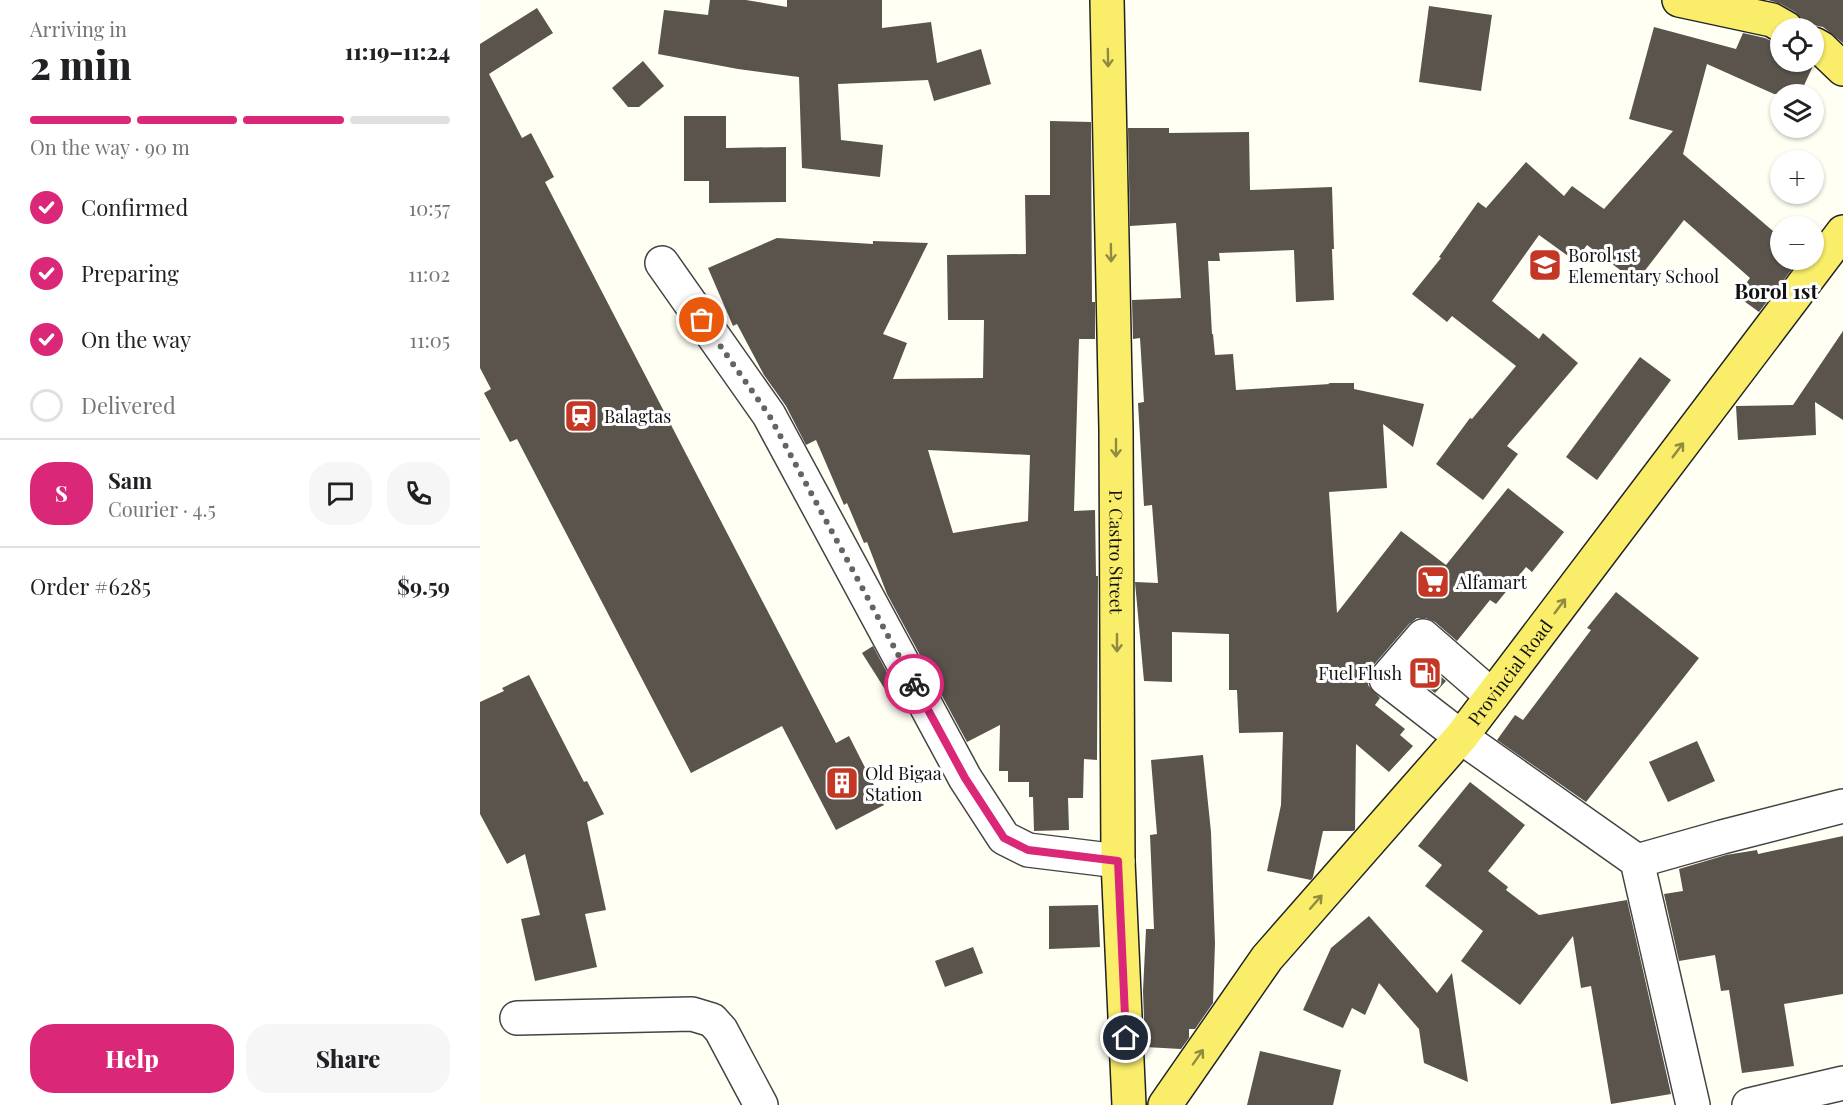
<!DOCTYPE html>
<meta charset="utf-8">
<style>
:root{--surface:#fff;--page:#f6f6f6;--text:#202124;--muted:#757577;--line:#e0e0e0;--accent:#db2777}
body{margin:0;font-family:"Playfair Display",serif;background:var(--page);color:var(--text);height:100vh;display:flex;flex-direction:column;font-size:22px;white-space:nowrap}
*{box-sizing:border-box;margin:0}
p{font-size:20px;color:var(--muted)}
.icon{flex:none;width:33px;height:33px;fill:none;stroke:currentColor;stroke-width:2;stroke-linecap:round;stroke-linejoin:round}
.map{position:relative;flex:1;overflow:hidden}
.sheet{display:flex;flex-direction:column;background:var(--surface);width:480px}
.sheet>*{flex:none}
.fabs{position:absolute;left:1290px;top:18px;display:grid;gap:12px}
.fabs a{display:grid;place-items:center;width:54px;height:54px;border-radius:50%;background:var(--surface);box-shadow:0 2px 4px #0004;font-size:30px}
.pin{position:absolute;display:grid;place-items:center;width:51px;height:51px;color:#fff;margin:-26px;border:3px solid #fff;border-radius:50%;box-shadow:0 2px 6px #0007}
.courier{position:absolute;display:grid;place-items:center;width:60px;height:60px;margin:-30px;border:4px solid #db2777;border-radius:50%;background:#fff;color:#222;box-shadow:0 2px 8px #0007}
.headline em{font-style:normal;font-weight:800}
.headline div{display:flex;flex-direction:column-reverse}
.headline{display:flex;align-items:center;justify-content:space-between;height:102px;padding:0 30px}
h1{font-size:39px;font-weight:800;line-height:45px}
.bar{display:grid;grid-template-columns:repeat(4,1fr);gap:9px 6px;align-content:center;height:72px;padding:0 30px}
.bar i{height:8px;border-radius:4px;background:var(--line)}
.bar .selected{background:var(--accent)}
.bar p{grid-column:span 4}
.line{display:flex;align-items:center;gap:15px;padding:0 30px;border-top:2px solid var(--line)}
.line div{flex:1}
.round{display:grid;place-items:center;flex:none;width:63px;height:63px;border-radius:24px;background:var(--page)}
ol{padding:0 30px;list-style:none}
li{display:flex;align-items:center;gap:18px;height:66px}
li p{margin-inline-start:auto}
li .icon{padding:6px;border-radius:50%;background:var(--accent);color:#fff;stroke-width:4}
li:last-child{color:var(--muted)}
li i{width:33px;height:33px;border:3px solid var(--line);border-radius:50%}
.cta{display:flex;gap:12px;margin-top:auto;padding:12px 30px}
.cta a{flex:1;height:69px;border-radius:24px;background:var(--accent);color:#fff;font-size:24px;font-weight:800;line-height:69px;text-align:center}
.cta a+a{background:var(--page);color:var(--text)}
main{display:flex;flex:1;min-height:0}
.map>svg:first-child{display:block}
.building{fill:#5a544d;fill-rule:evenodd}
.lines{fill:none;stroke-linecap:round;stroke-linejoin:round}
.minor-casing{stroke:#444;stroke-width:36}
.major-casing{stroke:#222;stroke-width:36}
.minor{stroke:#fff;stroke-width:33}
.major{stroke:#f9ed6a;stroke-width:33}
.oneway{stroke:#918a42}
.done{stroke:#646460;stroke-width:6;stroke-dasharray:0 10.8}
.route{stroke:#db2777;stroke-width:8}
.labels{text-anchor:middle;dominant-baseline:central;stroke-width:6;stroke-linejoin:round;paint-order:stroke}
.poi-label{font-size:18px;fill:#111;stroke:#fff;text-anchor:start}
.street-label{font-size:18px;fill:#111;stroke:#fff}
.quarter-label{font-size:21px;font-weight:bold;fill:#111;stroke:#fff}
</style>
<main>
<section class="sheet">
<div class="headline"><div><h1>2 min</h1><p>Arriving in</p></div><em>11:19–11:24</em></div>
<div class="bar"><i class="selected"></i><i class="selected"></i><i class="selected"></i><i></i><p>On the way · 90 m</p></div>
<ol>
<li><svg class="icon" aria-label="check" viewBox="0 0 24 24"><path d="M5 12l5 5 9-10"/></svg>Confirmed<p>10:57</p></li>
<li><svg class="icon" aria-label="check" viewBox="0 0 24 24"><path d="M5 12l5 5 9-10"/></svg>Preparing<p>11:02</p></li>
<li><svg class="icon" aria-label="check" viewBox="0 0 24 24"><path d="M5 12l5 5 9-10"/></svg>On the way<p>11:05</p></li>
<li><i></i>Delivered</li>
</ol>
<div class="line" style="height:108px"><b class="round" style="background:var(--accent);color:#fff">S</b><div><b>Sam</b><p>Courier · 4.5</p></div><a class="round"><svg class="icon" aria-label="chat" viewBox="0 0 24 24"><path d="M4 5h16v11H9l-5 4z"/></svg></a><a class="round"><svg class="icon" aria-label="phone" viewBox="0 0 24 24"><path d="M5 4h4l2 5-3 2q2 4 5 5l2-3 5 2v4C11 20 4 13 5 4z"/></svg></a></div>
<div class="line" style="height:78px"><div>Order #6285</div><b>$9.59</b></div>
<div class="cta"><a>Help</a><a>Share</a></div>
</section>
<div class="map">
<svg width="1363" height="1105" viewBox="0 0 1363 1105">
<rect width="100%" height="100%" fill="#fffff4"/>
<g class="building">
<polygon points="230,0 266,0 307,7 307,0 402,0 402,28 451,22 457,63 501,49 511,84 454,101 448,80 358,84 361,140 403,145 400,177 322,168 319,77 258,69 178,54 184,10 228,15"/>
<polygon points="1288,0 1363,0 1363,43 1343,27 1333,25 1325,28 1322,19 1315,12 1301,4"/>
<polygon points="949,6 1012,15 1001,91 939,82"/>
<polygon points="57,8 73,33 9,74 42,138 51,133 74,177 65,182 356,743 369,736 404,805 356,830 302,726 211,773 37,439 30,442 4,393 11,389 0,368 0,44"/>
<polygon points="1174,27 1256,49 1263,33 1285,38 1300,45 1300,62 1327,62 1333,66 1320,94 1294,94 1227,64 1203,154 1300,237 1300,260 1319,260 1279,312 1257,296 1270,278 1204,220 1156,282 1107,245 1095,261 1059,235 1012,301 1059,339 1063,333 1098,363 1027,446 1038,454 1003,500 956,464 990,418 992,419 1036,366 972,316 967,322 932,294 961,258 959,257 998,202 1006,208 1046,162 1084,196 1092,186 1124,209 1193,131 1149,119"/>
<polygon points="163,61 184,86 159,107 148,107 132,88"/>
<polygon points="204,116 246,116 246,148 306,147 306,202 229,203 229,181 204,181"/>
<path d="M570,121L611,122L612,302H615V339H599L594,511L615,510L616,576H618L617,760L604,759L603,798H588L589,830L554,831L553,797H549V782H528V771H519L520,725L487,742L407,594L387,542L384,543L367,503L364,505L336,440L326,445L306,406L284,375L257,324L253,326L228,268L297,238L393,244V241L448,243L403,334L427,343L413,379L503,378L504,320H468L467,255L546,254L545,195H570ZM448,450L550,455L548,521L473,533Z"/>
<polygon points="648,128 689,128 689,133 769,132 770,190 852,187 854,249 852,249 854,300 816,302 814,250 739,253 740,261 728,261 732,334 733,334 735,355 753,354 756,390 850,384 848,383 874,383 874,389 944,404 933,447 903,424 907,488 849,492 857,613 921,531 966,565 1028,488 1084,532 1052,572 1046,567 1016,604 1010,600 977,641 955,622 946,618 937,618 929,624 892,667 888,675 888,685 900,698 895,705 925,729 920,735 933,746 909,772 876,744 875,830 873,831 843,831 833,877 831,880 787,871 801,805 803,732 759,733 757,690 749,690 749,634 692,632 692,682 664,681 655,582 678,583 672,505 664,506 658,403 664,402 660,338 653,339 652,300 701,298 696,223 650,226"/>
<polygon points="1363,331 1363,420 1335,402 1336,435 1258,440 1256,406 1313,405"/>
<polygon points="1160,357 1191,380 1117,480 1086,457"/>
<polygon points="1136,592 1219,658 1106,802 1017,740 1035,715 1043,720 1111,630 1107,628"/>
<polygon points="393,646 420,697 413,702 382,653"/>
<polygon points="945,663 966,681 955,693 933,676"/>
<polygon points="49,675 104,782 107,781 124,814 107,822 126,910 105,914 117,967 55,981 41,919 60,915 45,854 27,864 0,814 0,702 24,691 22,688"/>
<polygon points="1217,741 1235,781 1188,802 1169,762"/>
<polygon points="723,755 731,832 735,943 733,1003 715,1029 709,1029 709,1038 701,1049 665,1047 663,991 666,929 674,929 670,835 677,834 671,760"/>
<polygon points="990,782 1045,825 1008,871 1028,887 1026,890 1059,915 1147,900 1191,1094 1131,1104 1111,986 1101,988 1093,936 1040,1005 981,961 1003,931 945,886 962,865 938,846"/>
<polygon points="1363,836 1363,994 1304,1004 1314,1066 1262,1073 1249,990 1241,991 1235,955 1199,961 1184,894 1203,891 1199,869 1246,855 1277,850 1278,854"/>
<polygon points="618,905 620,947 569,949 569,906"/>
<polygon points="889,916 957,993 972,973 988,1082 944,1063 939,1029 899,983 885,1015 872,1008 863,1028 823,1010 851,948"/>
<polygon points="493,947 503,973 465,987 455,961"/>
<polygon points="780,1051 861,1070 853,1105 767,1105"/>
</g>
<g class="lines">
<defs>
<g id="minor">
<polyline points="182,263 289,415 485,778 524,838 548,850 638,861"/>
<polyline points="1012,696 943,636 906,679 981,737 1157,861 1213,1105"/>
<polyline points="1157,861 1242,837 1363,806"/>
<polyline points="37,1018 212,1014 232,1020 241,1030 281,1105"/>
<polyline points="1269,1105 1363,1083"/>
</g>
<g id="major">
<path id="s1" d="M627,0L636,429L638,861L649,1105"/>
<polyline points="1199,0 1292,20 1306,28"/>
<polyline points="1334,44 1341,48 1363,69"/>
<path id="s2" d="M685,1105L787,958L981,737L1363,232"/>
</g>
</defs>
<use href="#minor" class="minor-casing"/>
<use href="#major" class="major-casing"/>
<use href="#minor" class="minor"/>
<use href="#major" class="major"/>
</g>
<defs><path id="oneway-shaft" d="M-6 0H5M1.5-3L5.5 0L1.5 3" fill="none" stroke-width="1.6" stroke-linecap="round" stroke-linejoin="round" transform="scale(1.5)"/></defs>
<g class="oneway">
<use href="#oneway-shaft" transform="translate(628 58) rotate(89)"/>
<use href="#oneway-shaft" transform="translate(631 253) rotate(89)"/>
<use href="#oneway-shaft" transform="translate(636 448) rotate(90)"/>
<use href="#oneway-shaft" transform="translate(1198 450) rotate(-53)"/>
<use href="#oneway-shaft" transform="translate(1080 606) rotate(-53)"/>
<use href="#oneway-shaft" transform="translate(637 643) rotate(90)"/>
<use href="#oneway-shaft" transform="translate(836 902) rotate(-49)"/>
<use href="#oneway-shaft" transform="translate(718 1057) rotate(-55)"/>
</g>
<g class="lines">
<polyline class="done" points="222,320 289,415 434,684"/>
<polyline class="route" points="434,684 485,778 524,838 548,850 638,861 646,1038"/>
</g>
<defs>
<symbol id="school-square" viewBox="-11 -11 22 22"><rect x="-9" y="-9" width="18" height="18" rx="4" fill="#c43725" stroke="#fff"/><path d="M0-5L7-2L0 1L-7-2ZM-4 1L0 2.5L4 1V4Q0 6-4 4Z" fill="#fff"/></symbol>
<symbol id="station-square" viewBox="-11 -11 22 22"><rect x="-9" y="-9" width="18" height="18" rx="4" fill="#c43725" stroke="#fff"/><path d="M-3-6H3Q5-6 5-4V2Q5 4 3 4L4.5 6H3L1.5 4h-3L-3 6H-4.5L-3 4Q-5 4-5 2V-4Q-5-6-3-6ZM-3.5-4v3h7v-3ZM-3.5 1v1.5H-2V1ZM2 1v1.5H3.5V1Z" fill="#fff"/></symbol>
<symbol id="supermarket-square" viewBox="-11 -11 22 22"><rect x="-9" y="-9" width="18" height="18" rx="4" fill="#c43725" stroke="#fff"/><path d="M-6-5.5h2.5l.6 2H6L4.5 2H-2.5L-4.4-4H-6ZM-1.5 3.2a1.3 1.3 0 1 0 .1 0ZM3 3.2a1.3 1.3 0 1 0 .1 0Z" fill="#fff"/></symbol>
<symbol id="fuel-square" viewBox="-11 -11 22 22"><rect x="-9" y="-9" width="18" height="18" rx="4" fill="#c43725" stroke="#fff"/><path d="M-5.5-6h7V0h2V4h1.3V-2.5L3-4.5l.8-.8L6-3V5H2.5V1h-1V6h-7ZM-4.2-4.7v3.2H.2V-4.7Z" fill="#fff"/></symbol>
<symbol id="building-square" viewBox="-11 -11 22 22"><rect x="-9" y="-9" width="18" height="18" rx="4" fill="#c43725" stroke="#fff"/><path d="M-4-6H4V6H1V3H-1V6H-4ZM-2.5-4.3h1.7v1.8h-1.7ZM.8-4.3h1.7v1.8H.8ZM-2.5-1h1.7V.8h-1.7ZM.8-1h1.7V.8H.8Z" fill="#fff"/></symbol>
</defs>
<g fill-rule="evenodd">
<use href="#school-square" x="1046" y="246" width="38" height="38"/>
<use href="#station-square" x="82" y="397" width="38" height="38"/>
<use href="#supermarket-square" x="934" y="563" width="38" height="38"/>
<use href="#fuel-square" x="926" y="654" width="38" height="38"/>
<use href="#building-square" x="343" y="764" width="38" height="38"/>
</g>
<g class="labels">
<g class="poi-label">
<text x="1088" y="255">Borol 1st<tspan x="1088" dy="21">Elementary School</tspan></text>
<text x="124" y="416">Balagtas</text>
<text x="976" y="582">Alfamart</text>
<text x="922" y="673" text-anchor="end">Fuel Flush</text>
<text x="385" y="773">Old Bigaa<tspan x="385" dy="21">Station</tspan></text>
</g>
<g class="street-label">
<text stroke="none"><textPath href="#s1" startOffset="552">P. Castro Street</textPath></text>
<text stroke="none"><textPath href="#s2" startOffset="554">Provincial Road</textPath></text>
</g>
<g class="quarter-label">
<text x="1296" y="290">Borol 1st</text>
</g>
</g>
</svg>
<div class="fabs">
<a><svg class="icon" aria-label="locate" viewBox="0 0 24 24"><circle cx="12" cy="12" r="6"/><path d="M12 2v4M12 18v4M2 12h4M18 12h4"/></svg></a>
<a><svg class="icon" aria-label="layers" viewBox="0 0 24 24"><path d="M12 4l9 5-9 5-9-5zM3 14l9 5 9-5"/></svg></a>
<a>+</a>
<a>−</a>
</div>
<div class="pin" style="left:222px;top:320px;background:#ea580c"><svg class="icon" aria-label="bag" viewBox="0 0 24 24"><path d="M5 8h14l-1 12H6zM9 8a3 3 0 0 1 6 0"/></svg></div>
<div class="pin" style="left:646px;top:1038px;background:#1f2937"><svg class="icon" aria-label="home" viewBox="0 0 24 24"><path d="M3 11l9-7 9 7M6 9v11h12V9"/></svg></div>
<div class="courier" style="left:434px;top:684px"><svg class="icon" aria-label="bike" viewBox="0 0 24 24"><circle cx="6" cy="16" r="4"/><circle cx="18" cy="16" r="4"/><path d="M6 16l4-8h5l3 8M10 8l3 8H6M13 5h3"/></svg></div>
</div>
</main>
